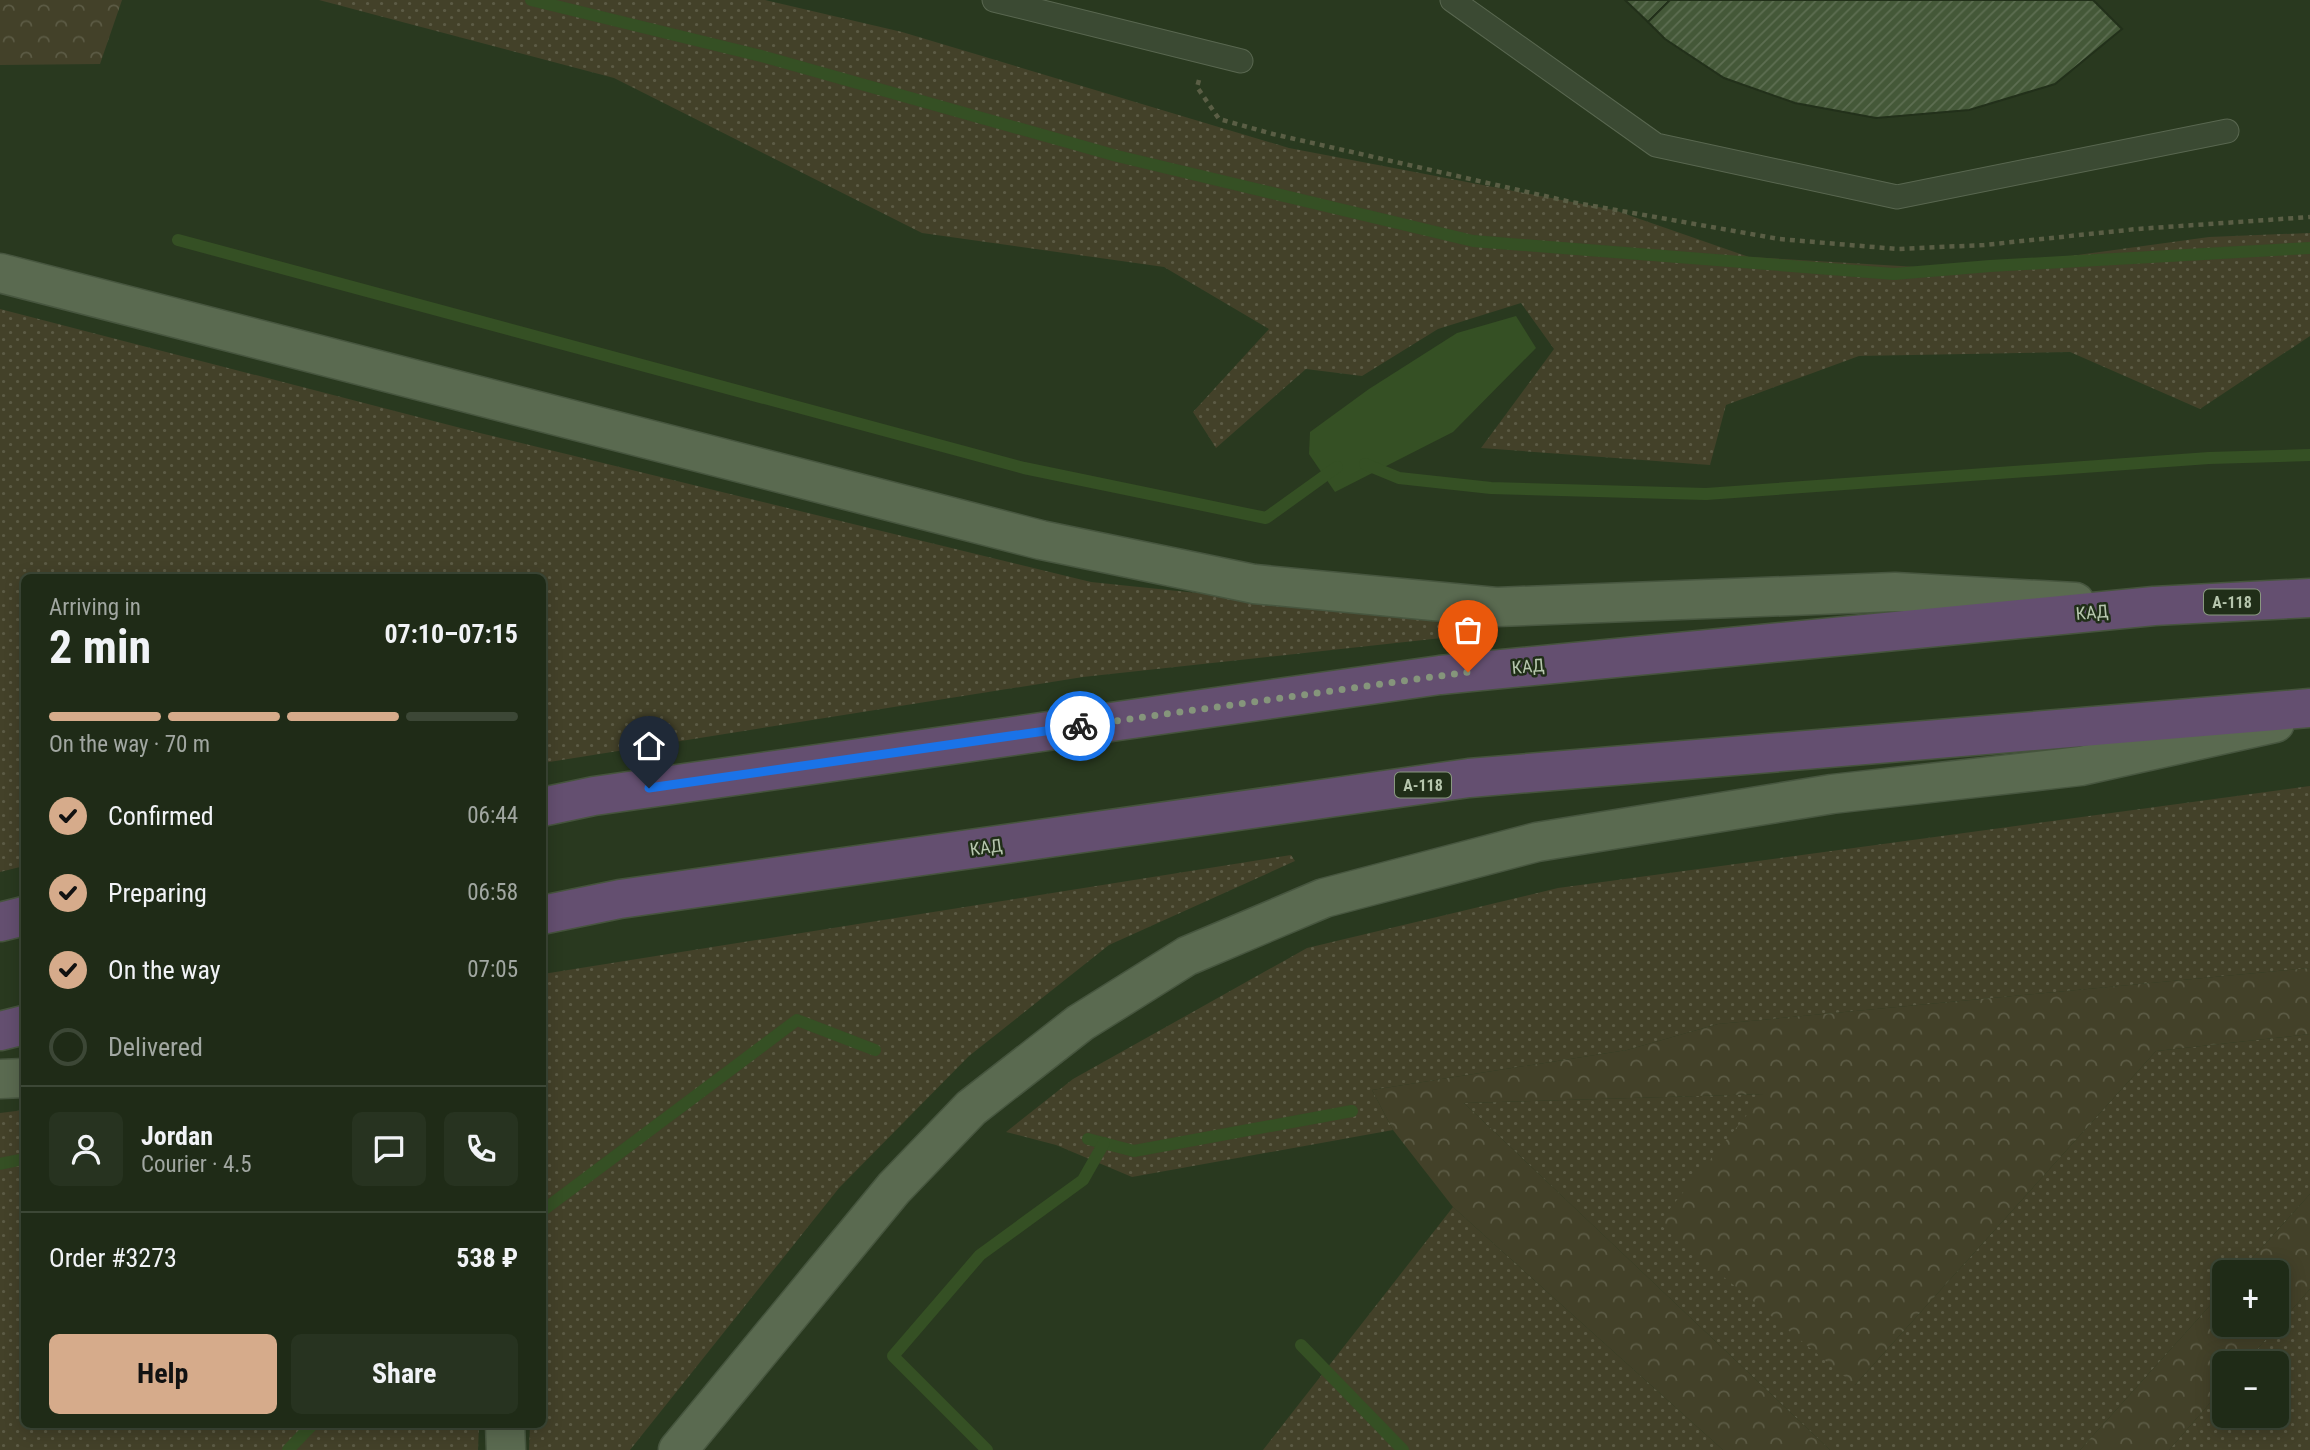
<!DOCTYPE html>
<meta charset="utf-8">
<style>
:root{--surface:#1f2b17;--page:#273320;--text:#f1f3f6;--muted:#a1a7a1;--line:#3c4736;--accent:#d6ab8b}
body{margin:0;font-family:"Roboto Condensed",sans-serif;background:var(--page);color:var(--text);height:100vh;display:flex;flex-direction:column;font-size:26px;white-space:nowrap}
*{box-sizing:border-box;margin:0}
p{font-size:23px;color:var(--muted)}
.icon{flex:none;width:38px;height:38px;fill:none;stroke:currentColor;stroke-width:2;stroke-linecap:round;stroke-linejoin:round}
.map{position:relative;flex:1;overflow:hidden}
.panel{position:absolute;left:21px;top:574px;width:525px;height:854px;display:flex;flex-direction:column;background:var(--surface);border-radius:10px;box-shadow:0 4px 18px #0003,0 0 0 2px var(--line)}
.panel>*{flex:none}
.controls{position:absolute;left:2212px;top:1260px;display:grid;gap:14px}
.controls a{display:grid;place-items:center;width:77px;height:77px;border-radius:10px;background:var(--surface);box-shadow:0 4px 18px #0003,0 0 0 2px var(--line);font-size:35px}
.pin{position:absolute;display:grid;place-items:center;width:60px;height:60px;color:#fff;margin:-72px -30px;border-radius:50% 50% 50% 0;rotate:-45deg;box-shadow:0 0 7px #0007}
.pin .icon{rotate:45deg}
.courier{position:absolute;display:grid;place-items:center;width:70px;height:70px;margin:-35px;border:5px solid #1a73e8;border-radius:50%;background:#fff;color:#222;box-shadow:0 2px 9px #0007}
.overview em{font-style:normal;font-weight:700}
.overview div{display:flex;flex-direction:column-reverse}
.overview{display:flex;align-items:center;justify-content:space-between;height:119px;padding:0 28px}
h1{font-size:46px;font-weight:700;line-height:52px}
.bar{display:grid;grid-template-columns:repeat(4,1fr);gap:10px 7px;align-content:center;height:84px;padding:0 28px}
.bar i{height:9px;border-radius:5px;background:var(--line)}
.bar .selected{background:var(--accent)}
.bar p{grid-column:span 4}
.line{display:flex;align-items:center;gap:18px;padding:0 28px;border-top:2px solid var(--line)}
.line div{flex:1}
.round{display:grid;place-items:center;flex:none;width:74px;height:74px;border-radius:10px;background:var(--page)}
ol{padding:0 28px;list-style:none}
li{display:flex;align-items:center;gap:21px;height:77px}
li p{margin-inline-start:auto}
li .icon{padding:7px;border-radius:50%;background:var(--accent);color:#111;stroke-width:4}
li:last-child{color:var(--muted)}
li i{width:38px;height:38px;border:4px solid var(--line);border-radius:50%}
.button{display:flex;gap:14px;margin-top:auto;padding:14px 28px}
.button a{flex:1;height:80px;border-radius:10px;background:var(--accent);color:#111;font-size:28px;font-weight:700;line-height:80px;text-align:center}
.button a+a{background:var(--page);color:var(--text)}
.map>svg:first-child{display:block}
.grass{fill:url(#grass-dots)}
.forest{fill:url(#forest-crowns)}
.water{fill:#355024}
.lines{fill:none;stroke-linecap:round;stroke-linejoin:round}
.stream{stroke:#355024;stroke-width:12}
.building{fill:url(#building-hatch);stroke:#22301a;stroke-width:2}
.service-casing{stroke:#596750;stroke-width:25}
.primary-casing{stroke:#47563f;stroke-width:41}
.motorway-casing{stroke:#46543d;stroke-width:41}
.path{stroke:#5a5e45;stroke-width:4.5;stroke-dasharray:5 5;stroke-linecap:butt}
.service{stroke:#3b4a33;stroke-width:23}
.primary{stroke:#5a6a50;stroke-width:38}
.motorway{stroke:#644f70;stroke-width:38}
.done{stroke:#85957b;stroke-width:7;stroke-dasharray:0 12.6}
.route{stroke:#1a73e8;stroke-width:9}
.labels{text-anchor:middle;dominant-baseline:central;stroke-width:5;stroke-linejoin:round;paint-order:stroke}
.shield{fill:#202e18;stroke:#899880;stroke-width:2}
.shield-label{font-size:16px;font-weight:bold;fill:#b6c6ad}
.street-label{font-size:18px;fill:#b6c6ad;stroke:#202e18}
</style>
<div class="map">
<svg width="2310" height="1450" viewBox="0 0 2310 1450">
<defs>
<pattern id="grass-dots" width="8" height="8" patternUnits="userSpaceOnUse" patternTransform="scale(1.75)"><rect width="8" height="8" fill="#434129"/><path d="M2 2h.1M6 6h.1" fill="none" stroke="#5c5b45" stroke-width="1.8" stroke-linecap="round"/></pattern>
<pattern id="forest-crowns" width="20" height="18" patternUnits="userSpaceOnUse" patternTransform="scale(1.75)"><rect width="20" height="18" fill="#434129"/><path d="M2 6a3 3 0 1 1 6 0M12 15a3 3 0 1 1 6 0" fill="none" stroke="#5c5b45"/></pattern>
<pattern id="building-hatch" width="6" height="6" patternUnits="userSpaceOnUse" patternTransform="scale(1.75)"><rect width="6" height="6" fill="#445838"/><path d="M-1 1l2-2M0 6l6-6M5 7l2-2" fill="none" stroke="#5d6e52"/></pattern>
</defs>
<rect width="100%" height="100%" fill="#29391f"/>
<g class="grass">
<polygon points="319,0 765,0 902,32 1289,148 1614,210 1749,257 1968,270 2209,237 2310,233 2310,336 2200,409 2070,352 1859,356 1726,405 1710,465 1481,448 1554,349 1521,303 1438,329 1362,376 1306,369 1216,448 1193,412 1269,329 1164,267 922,233 614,78"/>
<polygon points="0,309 480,433 1091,582 1448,619 1451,637 1083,677 543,763 542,578 24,578 24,866 0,872"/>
<polygon points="2310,786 2310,968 1718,1024 1627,1050 1372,1090 1393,1130 1132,1177 1056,1145 1006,1132 1073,1079 1307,948 1558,888"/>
<polygon points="1291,855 1295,861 1109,945 969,1056 839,1188 630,1450 529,1450 530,1425 542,1424 542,1119 546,1118 542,1086 543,974"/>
<polygon points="2310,1034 2310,1194 2240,1272 2224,1272 2224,1290 2080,1450 1830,1450 1464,1103 1765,1094 1855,1385 2156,1051"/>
<polygon points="24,1110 24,1424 479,1425 478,1450 0,1450 0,1113"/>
<polygon points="1453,1207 1723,1450 1263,1450"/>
<polygon points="2310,1289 2310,1450 2169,1450 2224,1387 2224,1416 2277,1416 2277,1363 2245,1363"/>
</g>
<g class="forest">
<polygon points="0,0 122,0 100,64 0,65"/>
<polygon points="2310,968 2310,1034 2156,1051 1855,1385 1658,1223 1764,1094 1464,1103 1830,1450 1723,1450 1453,1207 1393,1130 1372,1090 1627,1050 1718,1024"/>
<polygon points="2310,1194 2310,1289 2245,1363 2224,1363 2224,1387 2169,1450 2080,1450 2224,1290 2224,1325 2277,1325 2277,1272 2240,1272"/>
</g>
<polygon class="water" points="1516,316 1536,348 1453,432 1335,492 1309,454 1310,432 1369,389 1457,333"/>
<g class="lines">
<g class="stream">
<polyline points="531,0 765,57 1117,156 1473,241 1894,274 1990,266 2310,248"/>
<polyline points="178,240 1024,468 1266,518 1337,467"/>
<polyline points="1365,464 1399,478 1491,488 1706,494 2209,458 2310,455"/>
<polyline points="1088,1139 1134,1151 1352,1111"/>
<polyline points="0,1164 24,1159"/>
<polyline points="542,1211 797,1020 875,1050"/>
<polyline points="1301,1345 1403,1450"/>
<polyline points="288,1450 313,1424"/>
<polyline points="987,1450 893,1356 980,1255 1083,1180 1104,1143"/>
</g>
</g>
<g class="building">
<polygon points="1625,0 1670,0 1648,22"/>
<polygon points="1670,0 2093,0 2122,29 2055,84 1969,110 1876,118 1795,103 1724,78 1665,39 1648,22"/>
</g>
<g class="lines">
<defs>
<g id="service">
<polyline points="994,0 1241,61"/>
<polyline points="1452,0 1656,145 1897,197 2227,131"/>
</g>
<g id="primary">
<polyline points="0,273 1041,540 1254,584 1496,607 1895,592 2075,602"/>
<polyline points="0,1079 24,1078"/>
<polyline points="505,1424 506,1450"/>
<polyline points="678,1450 894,1188 971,1108 1080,1023 1187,956 1324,898 1537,842 1832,794 2081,766 2275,723"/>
</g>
<g id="motorway">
<polyline points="542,807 594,796 1440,675 2154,606 2310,598"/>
<polyline points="542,915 620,899 1469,778 2310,708"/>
<polyline points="0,922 24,916"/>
<polyline points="0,1031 24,1025"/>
</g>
</defs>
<use href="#service" class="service-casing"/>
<use href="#primary" class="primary-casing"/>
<use href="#motorway" class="motorway-casing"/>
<polyline class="path" points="1199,80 1197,87 1219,119 1273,134 1571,202 1779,239 1897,249 1984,245 2137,229 2310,217"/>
<use href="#service" class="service"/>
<use href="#primary" class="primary"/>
<use href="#motorway" class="motorway"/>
</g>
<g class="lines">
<polyline class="done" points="1080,726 1468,672"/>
<polyline class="route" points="649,788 1080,726"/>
</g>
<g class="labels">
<g class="shield">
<rect x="2204" y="589.5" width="56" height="25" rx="5"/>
<rect x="1395" y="772.5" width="56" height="25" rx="5"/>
</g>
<g class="shield-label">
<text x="2232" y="602">А-118</text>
<text x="1423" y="785">А-118</text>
</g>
<g class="street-label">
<text transform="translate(2092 612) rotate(-5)">КАД</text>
<text transform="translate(1528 666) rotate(-5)">КАД</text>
<text transform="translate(986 847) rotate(-8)">КАД</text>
</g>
</g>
</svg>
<div class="controls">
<a>+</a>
<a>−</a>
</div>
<div class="pin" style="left:1468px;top:672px;background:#ea580c"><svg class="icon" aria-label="bag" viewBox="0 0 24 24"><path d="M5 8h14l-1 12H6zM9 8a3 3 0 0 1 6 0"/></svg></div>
<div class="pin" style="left:649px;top:788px;background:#1f2937"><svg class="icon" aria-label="home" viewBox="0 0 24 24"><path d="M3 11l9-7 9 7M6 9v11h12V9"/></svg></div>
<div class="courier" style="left:1080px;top:726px"><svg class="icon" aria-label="bike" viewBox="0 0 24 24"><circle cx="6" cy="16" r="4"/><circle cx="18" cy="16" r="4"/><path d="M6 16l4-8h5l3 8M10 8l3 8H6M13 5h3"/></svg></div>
<section class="panel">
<div class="overview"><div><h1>2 min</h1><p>Arriving in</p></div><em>07:10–07:15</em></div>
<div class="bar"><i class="selected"></i><i class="selected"></i><i class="selected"></i><i></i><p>On the way · 70 m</p></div>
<ol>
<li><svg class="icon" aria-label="check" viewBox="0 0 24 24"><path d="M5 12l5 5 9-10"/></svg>Confirmed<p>06:44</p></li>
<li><svg class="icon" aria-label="check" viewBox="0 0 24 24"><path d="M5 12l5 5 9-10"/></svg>Preparing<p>06:58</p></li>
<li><svg class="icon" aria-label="check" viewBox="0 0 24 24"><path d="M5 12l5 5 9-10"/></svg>On the way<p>07:05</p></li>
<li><i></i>Delivered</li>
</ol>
<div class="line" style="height:126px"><a class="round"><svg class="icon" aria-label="person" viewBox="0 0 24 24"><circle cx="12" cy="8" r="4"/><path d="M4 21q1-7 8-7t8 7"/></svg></a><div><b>Jordan</b><p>Courier · 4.5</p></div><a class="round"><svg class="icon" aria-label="chat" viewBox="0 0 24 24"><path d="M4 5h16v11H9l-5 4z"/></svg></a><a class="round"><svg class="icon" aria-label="phone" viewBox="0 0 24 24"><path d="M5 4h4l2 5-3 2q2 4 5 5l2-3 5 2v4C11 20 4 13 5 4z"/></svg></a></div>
<div class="line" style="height:91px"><div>Order #3273</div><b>538 ₽</b></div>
<div class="button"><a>Help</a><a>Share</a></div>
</section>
</div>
